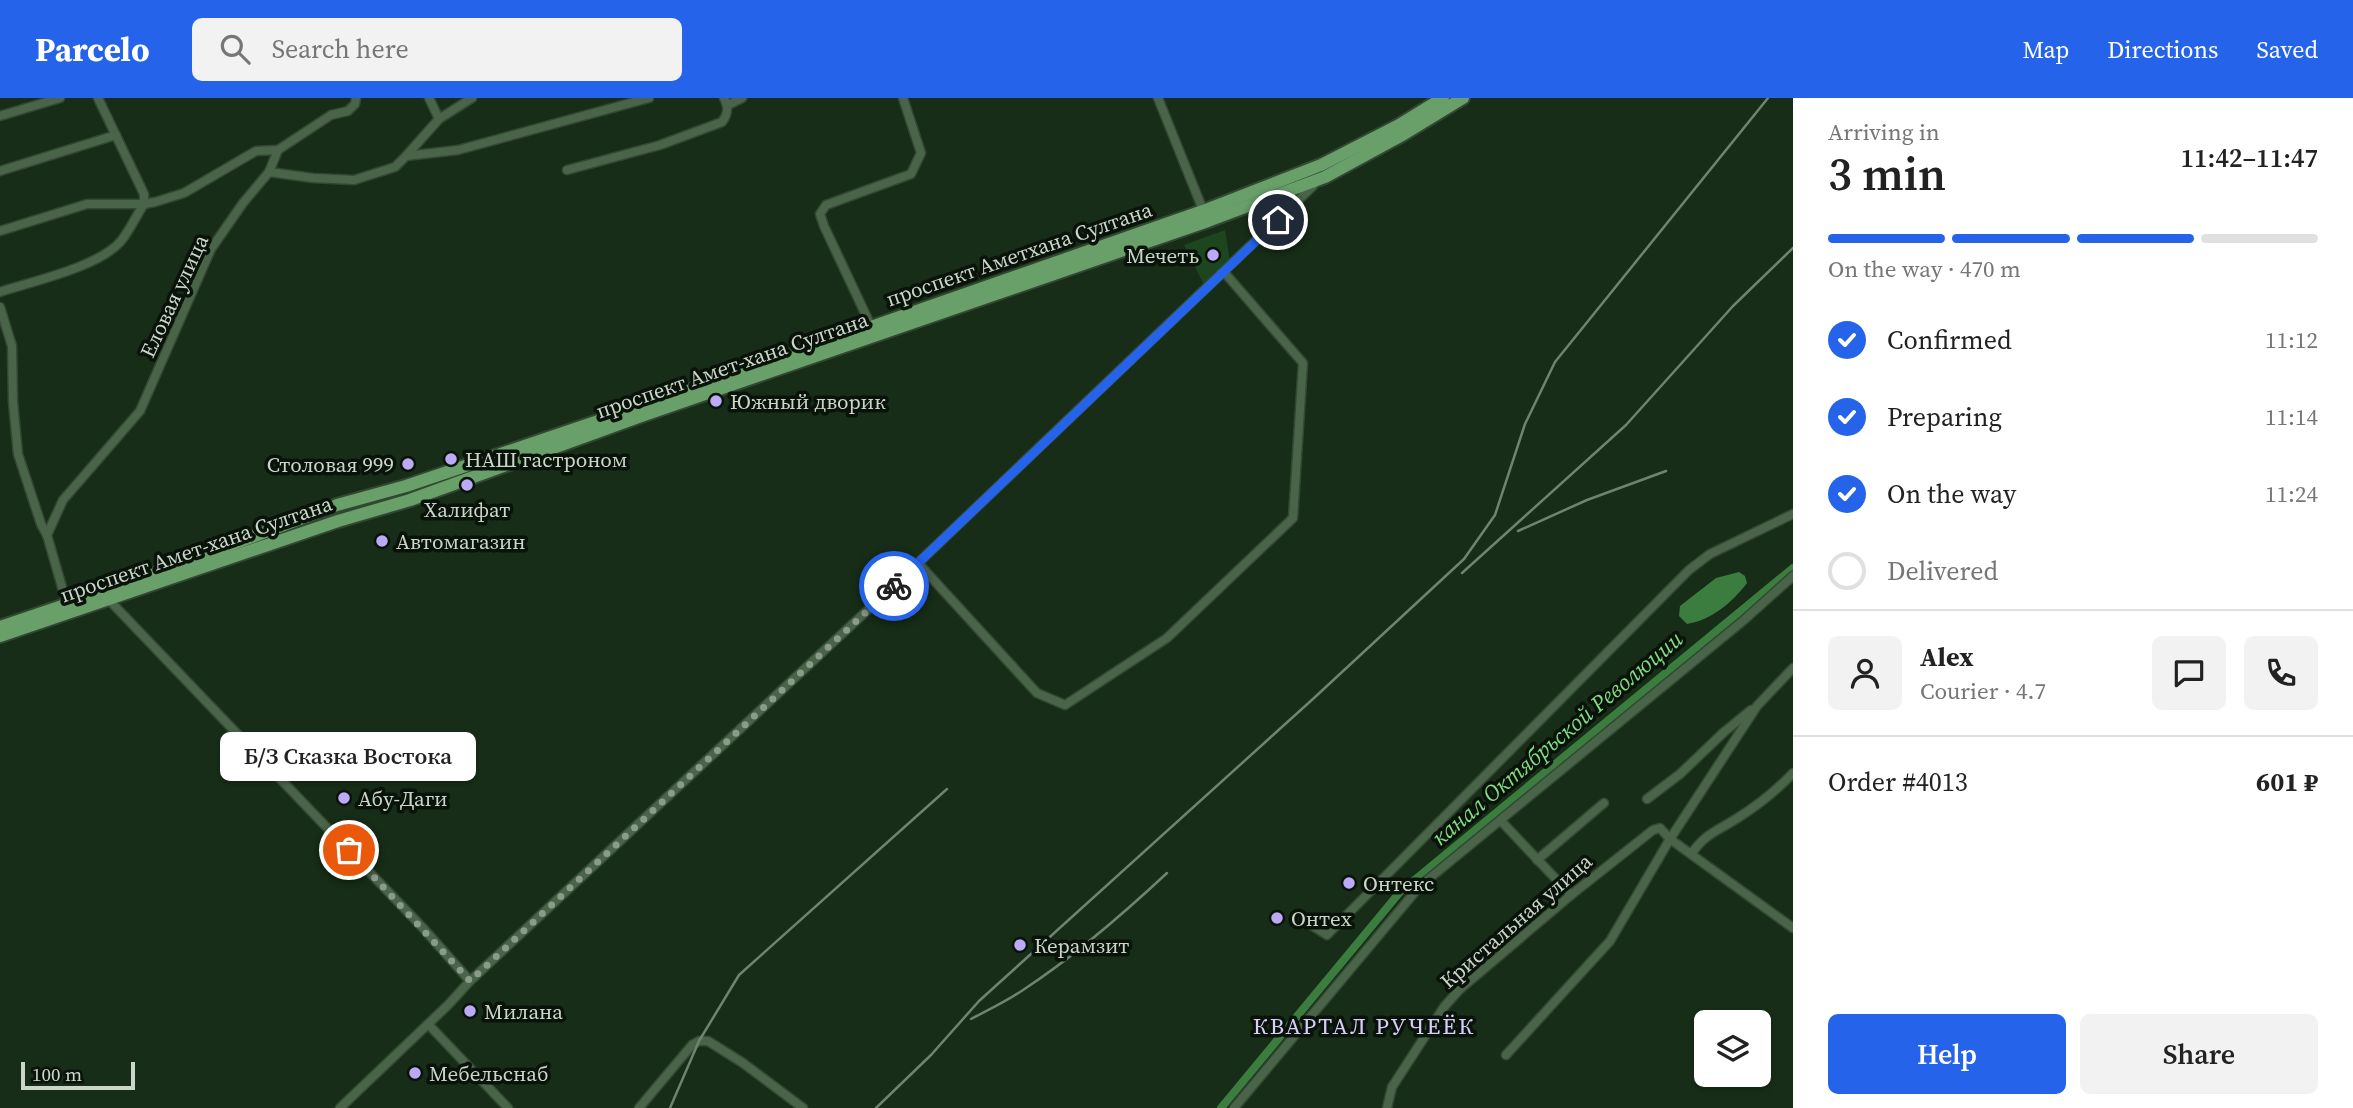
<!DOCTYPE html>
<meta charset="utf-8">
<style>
:root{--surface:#fff;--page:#f2f2f2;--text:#222;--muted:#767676;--line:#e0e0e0;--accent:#2563eb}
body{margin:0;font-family:"Source Serif 4",serif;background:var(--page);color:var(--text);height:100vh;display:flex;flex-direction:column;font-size:26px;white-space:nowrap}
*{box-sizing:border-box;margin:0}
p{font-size:23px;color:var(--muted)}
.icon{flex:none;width:38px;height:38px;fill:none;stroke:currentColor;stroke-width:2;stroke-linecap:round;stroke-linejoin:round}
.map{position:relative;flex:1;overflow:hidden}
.side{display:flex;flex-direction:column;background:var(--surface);width:560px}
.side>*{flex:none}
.fabs{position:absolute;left:1694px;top:912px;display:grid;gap:14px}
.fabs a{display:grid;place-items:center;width:77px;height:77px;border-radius:10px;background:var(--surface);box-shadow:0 2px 5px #0004;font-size:35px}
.scale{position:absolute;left:21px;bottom:18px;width:114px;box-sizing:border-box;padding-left:7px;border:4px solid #c9d6c8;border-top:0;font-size:19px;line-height:24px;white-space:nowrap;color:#c9d6c8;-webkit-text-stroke:5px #091309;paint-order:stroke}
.pin{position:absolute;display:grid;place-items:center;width:60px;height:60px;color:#fff;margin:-30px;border:4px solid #fff;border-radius:50%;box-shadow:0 2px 7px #0007}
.courier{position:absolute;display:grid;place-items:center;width:70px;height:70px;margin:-35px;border:5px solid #2563eb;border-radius:50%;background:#fff;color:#222;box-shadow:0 2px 9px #0007}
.bubble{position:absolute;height:49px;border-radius:10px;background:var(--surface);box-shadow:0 2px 5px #0004;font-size:23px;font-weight:600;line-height:49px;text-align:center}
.summary em{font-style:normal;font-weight:600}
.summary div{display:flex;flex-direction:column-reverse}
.summary{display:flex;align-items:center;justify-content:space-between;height:119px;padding:0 35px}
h1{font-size:46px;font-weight:600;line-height:52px}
.bar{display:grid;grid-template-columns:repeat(4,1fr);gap:10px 7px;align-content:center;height:84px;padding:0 35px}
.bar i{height:9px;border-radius:5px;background:var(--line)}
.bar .selected{background:var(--accent)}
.bar p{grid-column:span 4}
.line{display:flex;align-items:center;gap:18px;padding:0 35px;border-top:2px solid var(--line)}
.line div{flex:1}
.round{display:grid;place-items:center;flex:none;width:74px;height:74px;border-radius:10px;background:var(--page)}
ol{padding:0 35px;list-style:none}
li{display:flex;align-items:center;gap:21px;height:77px}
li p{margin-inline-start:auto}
li .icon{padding:7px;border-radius:50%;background:var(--accent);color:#fff;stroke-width:4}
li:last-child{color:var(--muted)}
li i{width:38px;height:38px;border:4px solid var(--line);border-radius:50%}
.action{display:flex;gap:14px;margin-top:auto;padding:14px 35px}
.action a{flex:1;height:80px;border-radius:10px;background:var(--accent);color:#fff;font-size:28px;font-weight:600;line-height:80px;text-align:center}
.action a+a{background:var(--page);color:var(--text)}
header{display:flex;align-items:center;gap:42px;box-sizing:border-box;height:98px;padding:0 35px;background:var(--accent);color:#fff}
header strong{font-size:33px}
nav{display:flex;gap:38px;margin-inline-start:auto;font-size:24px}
.search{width:490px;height:63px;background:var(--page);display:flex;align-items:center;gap:18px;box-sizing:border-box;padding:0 24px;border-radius:10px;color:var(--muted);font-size:26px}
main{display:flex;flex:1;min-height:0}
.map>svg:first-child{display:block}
.green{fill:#1d461f}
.water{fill:#3b7d3e}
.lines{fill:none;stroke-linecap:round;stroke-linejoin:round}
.canal{stroke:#3b7d3e;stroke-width:8}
.street-casing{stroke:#334833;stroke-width:11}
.primary-casing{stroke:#334833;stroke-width:16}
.street{stroke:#4a644a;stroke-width:8}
.primary{stroke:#69a06a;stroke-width:12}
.rail{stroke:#708270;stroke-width:2.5}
.done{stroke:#8b9b8a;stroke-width:7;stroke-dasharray:0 12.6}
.route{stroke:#2563eb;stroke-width:9}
.poi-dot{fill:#bcaaf6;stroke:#091309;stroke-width:2.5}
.labels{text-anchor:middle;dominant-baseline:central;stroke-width:7;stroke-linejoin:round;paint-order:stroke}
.street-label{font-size:21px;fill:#c9d6c8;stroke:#091309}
.poi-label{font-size:21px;fill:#c9d6c8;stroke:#091309;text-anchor:start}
.water-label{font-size:23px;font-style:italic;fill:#83db85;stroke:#091309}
.neighbourhood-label{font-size:23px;letter-spacing:2px;fill:#d7cef9;stroke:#091309}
</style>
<header>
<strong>Parcelo</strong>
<div class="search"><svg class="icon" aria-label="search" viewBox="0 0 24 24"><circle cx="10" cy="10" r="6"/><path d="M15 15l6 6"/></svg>Search here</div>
<nav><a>Map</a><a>Directions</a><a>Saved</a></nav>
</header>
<main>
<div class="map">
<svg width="1793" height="1010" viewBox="0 0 1793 1010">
<rect width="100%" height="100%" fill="#172d17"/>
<polygon class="green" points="1225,132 1230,164 1204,187 1184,147"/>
<path class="water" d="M1739,474L1745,478L1747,485C1732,505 1711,522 1687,526L1679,518L1680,508L1716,480Z"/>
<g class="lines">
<polyline class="canal" points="1221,1010 1400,794 1793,470"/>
<defs>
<g id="street">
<polyline points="98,0 144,96 144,106"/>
<polyline points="429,0 439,21"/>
<polyline points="1158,0 1205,117"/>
<polyline points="728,7 742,0"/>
<polyline points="0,18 60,0"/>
<polyline points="406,58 439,21 472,0"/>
<path d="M567,72L660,47L722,24C728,16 729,9 724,0"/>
<polyline points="0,73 116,37"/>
<polyline points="269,74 313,80 354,82 395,69 406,58 458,52 649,0"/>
<polyline points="0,133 87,106 144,106 155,104 184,95 256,53 278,52"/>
<path d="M0,194C33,183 99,169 121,143C130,132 136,118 144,106"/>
<polyline points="0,209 12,248 13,304 18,356 41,426 47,437 68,510"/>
<polyline points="872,230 824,128 820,116 826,107 911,76 921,55 903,0"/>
<polyline points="47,437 63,402 140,313 211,151 243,105 269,74 278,52 331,17 348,13 355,6 356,0"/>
<polyline points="918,465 1037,595 1065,607 1167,540 1293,420 1303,265 1224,174"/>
<polyline points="108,498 109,502 423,830 470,883"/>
<polyline points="1793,570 1757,608 1670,741 1793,830"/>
<polyline points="1647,701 1680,676 1724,634 1751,612"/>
<polyline points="1501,723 1571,797"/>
<path d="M1692,755C1705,736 1717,733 1736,721C1757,708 1776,693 1793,675"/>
<polyline points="1537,762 1604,705"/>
<polyline points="1305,823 1327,837 1689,472 1710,456 1793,416"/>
<polyline points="428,926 508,1010"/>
<polyline points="340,1010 448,907 470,883 918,465 1313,88 1315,83"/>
<polyline points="639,1010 692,947 699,943 708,943 743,965 803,1010"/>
<polyline points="1234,1010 1420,788 1744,522 1793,478"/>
<polyline points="1387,1010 1392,989 1444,909 1459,892 1571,797 1653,732 1660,730 1670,741 1610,843 1506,957"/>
</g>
<g id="primary">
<polyline points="0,529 130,485 337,407 406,388 708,286 1203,113 1321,67 1399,27 1443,0"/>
<polyline points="0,538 338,423 410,402 641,318 1208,123 1325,79 1404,36 1463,0"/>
</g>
</defs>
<use href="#street" class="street-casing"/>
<use href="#primary" class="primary-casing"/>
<use href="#street" class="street"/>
<use href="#primary" class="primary"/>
<g class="rail">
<polyline points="1518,433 1587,402 1666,373"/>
<polyline points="1462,475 1626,327 1733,208 1793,150"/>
<path d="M971,921C988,912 1007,903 1023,892C1075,858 1122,817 1167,775"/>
<polyline points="670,1010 699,943 739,877 947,691"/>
<polyline points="876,1010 931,957 979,903 1314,600 1464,461 1495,417 1525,326 1555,264 1768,0"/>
</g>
</g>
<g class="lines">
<polyline class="done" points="349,752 470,883 894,488"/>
<polyline class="route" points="894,488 1278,122"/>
</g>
<g class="poi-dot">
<circle cx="1213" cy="157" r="7"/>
<circle cx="716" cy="303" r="7"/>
<circle cx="451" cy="361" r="7"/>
<circle cx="408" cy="366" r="7"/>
<circle cx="467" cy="387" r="7"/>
<circle cx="382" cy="443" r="7"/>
<circle cx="344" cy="700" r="7"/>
<circle cx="1349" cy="785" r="7"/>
<circle cx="1277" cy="820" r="7"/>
<circle cx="1020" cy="847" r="7"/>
<circle cx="470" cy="913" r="7"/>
<circle cx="415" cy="975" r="7"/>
</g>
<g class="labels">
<g class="street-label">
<text transform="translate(1019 156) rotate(-19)">проспект Аметхана Султана</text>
<text transform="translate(174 198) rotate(-65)">Еловая улица</text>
<text transform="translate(732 267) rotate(-19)">проспект Амет-хана Султана</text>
<text transform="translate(196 451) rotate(-19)">проспект Амет-хана Султана</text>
<text transform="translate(1516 823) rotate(-41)">Кристальная улица</text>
</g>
<g class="poi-label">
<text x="1199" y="157" text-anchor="end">Мечеть</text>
<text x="730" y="303">Южный дворик</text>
<text x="465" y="361">НАШ гастроном</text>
<text x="394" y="366" text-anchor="end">Столовая 999</text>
<text x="467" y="411" text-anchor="middle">Халифат</text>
<text x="396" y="443">Автомагазин</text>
<text x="358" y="700">Абу-Даги</text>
<text x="1363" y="785">Онтекс</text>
<text x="1291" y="820">Онтех</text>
<text x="1034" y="847">Керамзит</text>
<text x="484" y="913">Милана</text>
<text x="429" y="975">Мебельснаб</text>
</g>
<g class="water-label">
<text transform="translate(1557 640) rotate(-40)">канал Октябрьской Революции</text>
</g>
<g class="neighbourhood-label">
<text x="1364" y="928">КВАРТАЛ РУЧЕЁК</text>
</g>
</g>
</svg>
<div class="fabs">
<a><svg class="icon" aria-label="layers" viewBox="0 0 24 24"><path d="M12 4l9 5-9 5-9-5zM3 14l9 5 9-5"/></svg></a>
</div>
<div class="scale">100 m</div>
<div class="pin" style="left:349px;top:752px;background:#ea580c"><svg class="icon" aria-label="bag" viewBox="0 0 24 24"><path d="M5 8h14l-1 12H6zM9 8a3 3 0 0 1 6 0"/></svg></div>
<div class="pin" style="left:1278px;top:122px;background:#1f2937"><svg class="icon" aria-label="home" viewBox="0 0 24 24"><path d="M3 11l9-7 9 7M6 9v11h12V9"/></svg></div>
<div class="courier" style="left:894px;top:488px"><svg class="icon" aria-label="bike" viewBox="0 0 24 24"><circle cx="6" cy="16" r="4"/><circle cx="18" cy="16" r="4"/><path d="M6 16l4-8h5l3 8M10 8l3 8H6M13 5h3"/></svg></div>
<div class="bubble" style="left:220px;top:634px;width:256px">Б/З Сказка Востока</div>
</div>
<section class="side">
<div class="summary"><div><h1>3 min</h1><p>Arriving in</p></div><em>11:42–11:47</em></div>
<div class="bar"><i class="selected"></i><i class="selected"></i><i class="selected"></i><i></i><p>On the way · 470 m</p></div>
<ol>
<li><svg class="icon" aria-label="check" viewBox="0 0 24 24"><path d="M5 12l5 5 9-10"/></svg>Confirmed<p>11:12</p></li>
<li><svg class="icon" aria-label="check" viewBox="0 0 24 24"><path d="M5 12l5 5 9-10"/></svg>Preparing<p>11:14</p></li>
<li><svg class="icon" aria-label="check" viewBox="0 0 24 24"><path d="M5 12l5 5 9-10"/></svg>On the way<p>11:24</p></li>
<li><i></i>Delivered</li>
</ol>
<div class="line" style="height:126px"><a class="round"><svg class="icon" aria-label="person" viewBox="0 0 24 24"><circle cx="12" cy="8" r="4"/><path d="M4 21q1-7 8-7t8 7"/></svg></a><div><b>Alex</b><p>Courier · 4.7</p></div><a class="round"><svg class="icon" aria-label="chat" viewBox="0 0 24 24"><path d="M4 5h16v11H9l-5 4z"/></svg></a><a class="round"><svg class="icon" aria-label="phone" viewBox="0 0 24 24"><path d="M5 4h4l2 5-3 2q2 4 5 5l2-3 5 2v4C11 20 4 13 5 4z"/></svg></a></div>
<div class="line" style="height:91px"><div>Order #4013</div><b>601 ₽</b></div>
<div class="action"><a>Help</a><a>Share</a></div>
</section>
</main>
